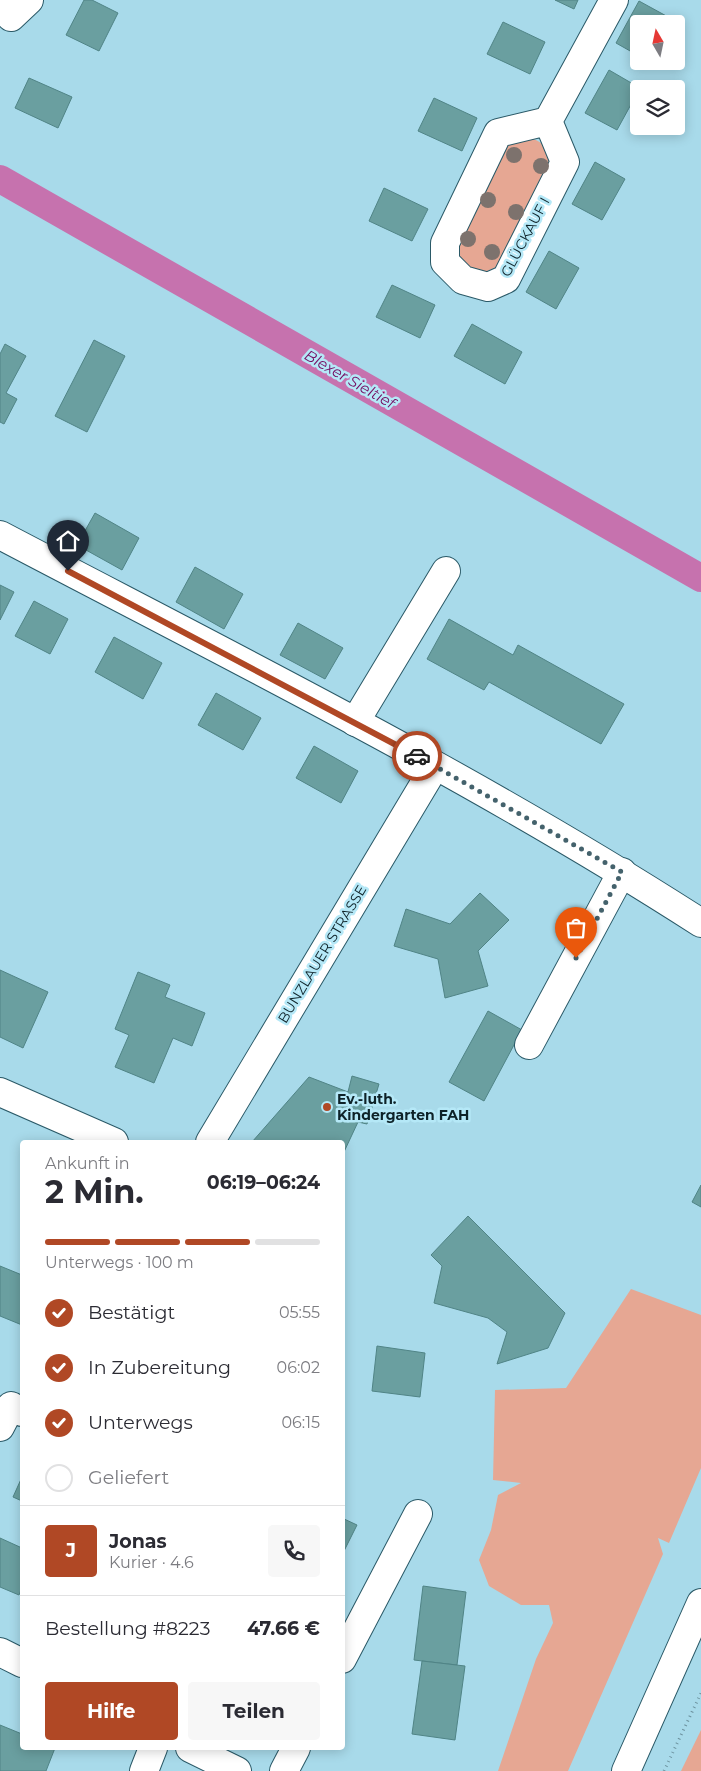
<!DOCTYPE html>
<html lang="de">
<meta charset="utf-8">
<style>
:root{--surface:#fff;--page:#f7f7f7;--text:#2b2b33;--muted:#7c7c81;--line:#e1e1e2;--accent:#b04825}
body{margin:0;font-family:Montserrat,sans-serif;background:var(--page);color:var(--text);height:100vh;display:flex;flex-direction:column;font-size:19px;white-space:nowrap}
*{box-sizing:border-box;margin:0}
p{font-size:16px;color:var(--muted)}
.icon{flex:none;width:28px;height:28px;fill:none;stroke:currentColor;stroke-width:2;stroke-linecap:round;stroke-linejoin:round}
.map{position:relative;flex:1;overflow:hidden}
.panel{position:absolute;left:20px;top:1140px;width:325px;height:610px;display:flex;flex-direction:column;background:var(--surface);border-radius:5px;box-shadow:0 2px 12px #0003}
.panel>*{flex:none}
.needle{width:32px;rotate:351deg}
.fabs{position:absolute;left:630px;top:15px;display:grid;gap:10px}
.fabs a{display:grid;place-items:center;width:55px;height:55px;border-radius:5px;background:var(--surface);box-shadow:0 2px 12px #0003;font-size:25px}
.pin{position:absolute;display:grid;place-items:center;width:42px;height:42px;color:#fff;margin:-51px -21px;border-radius:50% 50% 50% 0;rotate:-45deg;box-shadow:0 0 5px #0007}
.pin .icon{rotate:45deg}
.courier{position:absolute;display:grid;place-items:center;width:50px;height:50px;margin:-25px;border:4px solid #b04825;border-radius:50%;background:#fff;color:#222;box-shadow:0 1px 6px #0007}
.head em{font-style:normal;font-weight:700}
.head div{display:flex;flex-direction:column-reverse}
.head{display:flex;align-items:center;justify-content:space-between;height:85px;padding:0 25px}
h1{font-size:32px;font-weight:700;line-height:38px}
.bar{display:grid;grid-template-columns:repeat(4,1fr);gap:8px 5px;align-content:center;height:60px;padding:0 25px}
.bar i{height:6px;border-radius:4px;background:var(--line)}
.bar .current{background:var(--accent)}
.bar p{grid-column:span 4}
.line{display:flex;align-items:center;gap:12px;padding:0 25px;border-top:1px solid var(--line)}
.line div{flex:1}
.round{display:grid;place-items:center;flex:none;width:52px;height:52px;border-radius:5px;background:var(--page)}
ol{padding:0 25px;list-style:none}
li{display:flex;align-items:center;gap:15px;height:55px}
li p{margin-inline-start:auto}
li .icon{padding:5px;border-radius:50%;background:var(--accent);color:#fff;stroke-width:4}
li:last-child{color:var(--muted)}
li i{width:28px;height:28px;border:2px solid var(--line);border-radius:50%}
.button{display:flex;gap:10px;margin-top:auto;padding:10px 25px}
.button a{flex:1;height:58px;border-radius:5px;background:var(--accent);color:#fff;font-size:20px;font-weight:700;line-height:58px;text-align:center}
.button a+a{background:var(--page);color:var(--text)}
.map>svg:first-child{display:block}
.green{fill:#e6a793}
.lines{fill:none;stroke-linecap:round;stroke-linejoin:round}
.canal{stroke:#c672ae;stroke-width:28}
.building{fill:#6a9fa0;stroke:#508486}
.minor-casing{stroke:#2a5967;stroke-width:30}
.path{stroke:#6d939f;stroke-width:3;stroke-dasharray:1 4;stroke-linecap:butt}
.minor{stroke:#fff;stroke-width:28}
.tree{fill:#7d726d}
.done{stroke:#44626c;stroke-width:5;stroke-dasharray:0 9}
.route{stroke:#b04825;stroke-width:6}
.poi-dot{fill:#b04825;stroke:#b5e8f7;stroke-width:2}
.labels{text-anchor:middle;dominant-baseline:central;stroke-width:5;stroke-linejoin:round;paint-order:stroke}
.street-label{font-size:14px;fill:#0e2228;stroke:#b5e8f7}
.poi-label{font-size:14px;font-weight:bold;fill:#0e2228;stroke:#b5e8f7;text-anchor:start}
.water-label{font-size:15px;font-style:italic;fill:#750b60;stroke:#b5e8f7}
</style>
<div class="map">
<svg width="701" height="1771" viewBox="0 0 701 1771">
<rect width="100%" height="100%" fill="#a8daea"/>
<g class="green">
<path d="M512,137C534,137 543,139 552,159L499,266L480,274L467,271L458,258V244Z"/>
<polygon points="631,1289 701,1315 701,1468 669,1543 658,1538 663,1554 568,1771 498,1771 536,1659 553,1623 549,1605 521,1605 489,1586 479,1560 491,1530 498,1495 521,1483 493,1480 495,1390 566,1388"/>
<polygon points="701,1730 701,1771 681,1771"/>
</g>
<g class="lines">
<polyline class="canal" points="0,179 701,578"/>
</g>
<g class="building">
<polygon points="84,0 92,0 118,13 99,51 66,35"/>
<polygon points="555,0 578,0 574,9"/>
<polygon points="639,1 670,18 667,24 639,24 639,56 616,43"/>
<polygon points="503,22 545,42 530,74 487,54"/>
<polygon points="609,70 640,88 617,130 585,113"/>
<polygon points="29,78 72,97 58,128 15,108"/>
<polygon points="434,98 477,118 462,151 418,131"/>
<polygon points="595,162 625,179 602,220 572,204"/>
<polygon points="384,188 428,209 412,241 369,221"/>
<polygon points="549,251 579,268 556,309 526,292"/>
<polygon points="392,285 435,305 420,338 376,317"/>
<polygon points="472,324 522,352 505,384 454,356"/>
<polygon points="94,340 125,356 87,432 55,416"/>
<polygon points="5,344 26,356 6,393 17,399 4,424 0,422 0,354"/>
<polygon points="95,513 139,538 122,570 77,545"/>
<polygon points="195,567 243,594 224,629 176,602"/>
<polygon points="0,585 14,592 0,620"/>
<polygon points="34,601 68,619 50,654 15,636"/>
<polygon points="449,619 513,655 518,645 624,704 601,744 489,682 484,690 427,659"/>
<polygon points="298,623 343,648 325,679 280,655"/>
<polygon points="114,637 162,663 143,699 95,672"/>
<polygon points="216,693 261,718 243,750 198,725"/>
<polygon points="314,746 358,771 341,803 296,778"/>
<polygon points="480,893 509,920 478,951 488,986 445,998 438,959 394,946 406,909 450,924"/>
<polygon points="0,970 48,992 23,1048 0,1037"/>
<polygon points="138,972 170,985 165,997 205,1013 192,1046 173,1038 154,1083 115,1067 129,1035 115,1029"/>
<polygon points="488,1011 522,1030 484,1101 449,1082"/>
<polygon points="352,1076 379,1084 367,1124 358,1122 343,1154 342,1142 252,1142 309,1077 348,1092"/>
<polygon points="701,1185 701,1207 692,1202"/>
<polygon points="468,1216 565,1313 548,1348 497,1364 507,1332 488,1318 434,1303 442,1266 431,1255"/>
<polygon points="0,1266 22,1275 22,1325 0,1316"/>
<polygon points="377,1346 425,1353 420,1397 372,1391"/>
<polygon points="22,1477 22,1501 13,1497"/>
<polygon points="342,1518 357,1525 342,1555"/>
<polygon points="0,1538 22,1548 22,1587 19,1595 0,1587"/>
<polygon points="423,1586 466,1592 457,1665 414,1660"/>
<polygon points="422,1661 465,1666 455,1740 412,1734"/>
<polygon points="0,1725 22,1734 22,1748 55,1748 46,1771 0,1771"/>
</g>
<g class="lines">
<defs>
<g id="minor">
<polyline points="10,0 11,17 29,0"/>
<polyline points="548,121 565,162 506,279 488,287 463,280 445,262 445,243 498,133 548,121 614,0"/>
<path d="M0,535C236,659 476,778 701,923"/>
<polyline points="355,722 446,571"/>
<polyline points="529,1045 622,872"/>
<polyline points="0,1092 114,1142"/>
<polyline points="210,1142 435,766"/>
<polyline points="0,1427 11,1406 22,1412"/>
<polyline points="0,1652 22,1663"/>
<polyline points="342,1659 418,1514"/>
<polyline points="190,1748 237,1771"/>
<polyline points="144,1771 153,1748"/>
<polyline points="284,1771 296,1748"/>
<polyline points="626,1771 701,1603"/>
</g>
</defs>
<use href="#minor" class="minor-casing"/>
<polyline class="path" points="664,1771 701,1693"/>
<use href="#minor" class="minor"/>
</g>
<g class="tree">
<circle cx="514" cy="155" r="8"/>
<circle cx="541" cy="166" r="8"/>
<circle cx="488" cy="200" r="8"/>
<circle cx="516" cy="212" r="8"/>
<circle cx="468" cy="239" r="8"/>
<circle cx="492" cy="252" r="8"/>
</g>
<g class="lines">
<polyline class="done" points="417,756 622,872 576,958"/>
<polyline class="route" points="68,571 417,756"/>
</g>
<circle class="poi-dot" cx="327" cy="1107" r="5"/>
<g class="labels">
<g class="street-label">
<text transform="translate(525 237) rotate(-62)">GLÜCKAUF I</text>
<text transform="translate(322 954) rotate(-59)">BUNZLAUER STRASSE</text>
</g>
<g class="poi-label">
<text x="337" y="1099">Ev.-luth.<tspan x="337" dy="16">Kindergarten FAH</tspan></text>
</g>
<g class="water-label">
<text transform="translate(350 379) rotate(30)">Blexer Sieltief</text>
</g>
</g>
</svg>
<div class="fabs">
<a><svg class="needle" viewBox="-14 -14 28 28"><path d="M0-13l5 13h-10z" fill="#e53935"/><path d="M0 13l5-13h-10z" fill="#7c7c81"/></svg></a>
<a><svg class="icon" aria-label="layers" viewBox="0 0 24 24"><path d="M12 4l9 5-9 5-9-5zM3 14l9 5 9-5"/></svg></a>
</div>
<div class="pin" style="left:576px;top:958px;background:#ea580c"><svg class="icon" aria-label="bag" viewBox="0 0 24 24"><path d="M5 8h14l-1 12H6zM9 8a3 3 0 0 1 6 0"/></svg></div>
<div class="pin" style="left:68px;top:571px;background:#1f2937"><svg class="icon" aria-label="home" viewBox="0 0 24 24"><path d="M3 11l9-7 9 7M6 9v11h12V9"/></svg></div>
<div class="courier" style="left:417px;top:756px"><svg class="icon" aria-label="car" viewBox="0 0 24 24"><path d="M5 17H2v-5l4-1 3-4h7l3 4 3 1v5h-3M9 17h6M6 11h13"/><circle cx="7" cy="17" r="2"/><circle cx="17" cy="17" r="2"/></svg></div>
<section class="panel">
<div class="head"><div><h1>2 Min.</h1><p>Ankunft in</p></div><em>06:19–06:24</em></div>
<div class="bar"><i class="current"></i><i class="current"></i><i class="current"></i><i></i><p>Unterwegs · 100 m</p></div>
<ol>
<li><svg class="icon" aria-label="check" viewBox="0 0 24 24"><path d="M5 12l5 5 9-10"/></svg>Bestätigt<p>05:55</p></li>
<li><svg class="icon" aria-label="check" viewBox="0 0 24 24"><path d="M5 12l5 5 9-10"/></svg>In Zubereitung<p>06:02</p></li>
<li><svg class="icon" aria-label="check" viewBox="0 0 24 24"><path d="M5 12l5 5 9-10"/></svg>Unterwegs<p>06:15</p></li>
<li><i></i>Geliefert</li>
</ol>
<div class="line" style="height:90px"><b class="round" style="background:var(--accent);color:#fff">J</b><div><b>Jonas</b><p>Kurier · 4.6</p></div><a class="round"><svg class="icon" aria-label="phone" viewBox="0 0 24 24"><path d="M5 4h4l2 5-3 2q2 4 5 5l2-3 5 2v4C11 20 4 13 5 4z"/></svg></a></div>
<div class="line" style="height:65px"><div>Bestellung #8223</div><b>47.66 €</b></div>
<div class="button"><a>Hilfe</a><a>Teilen</a></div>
</section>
</div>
